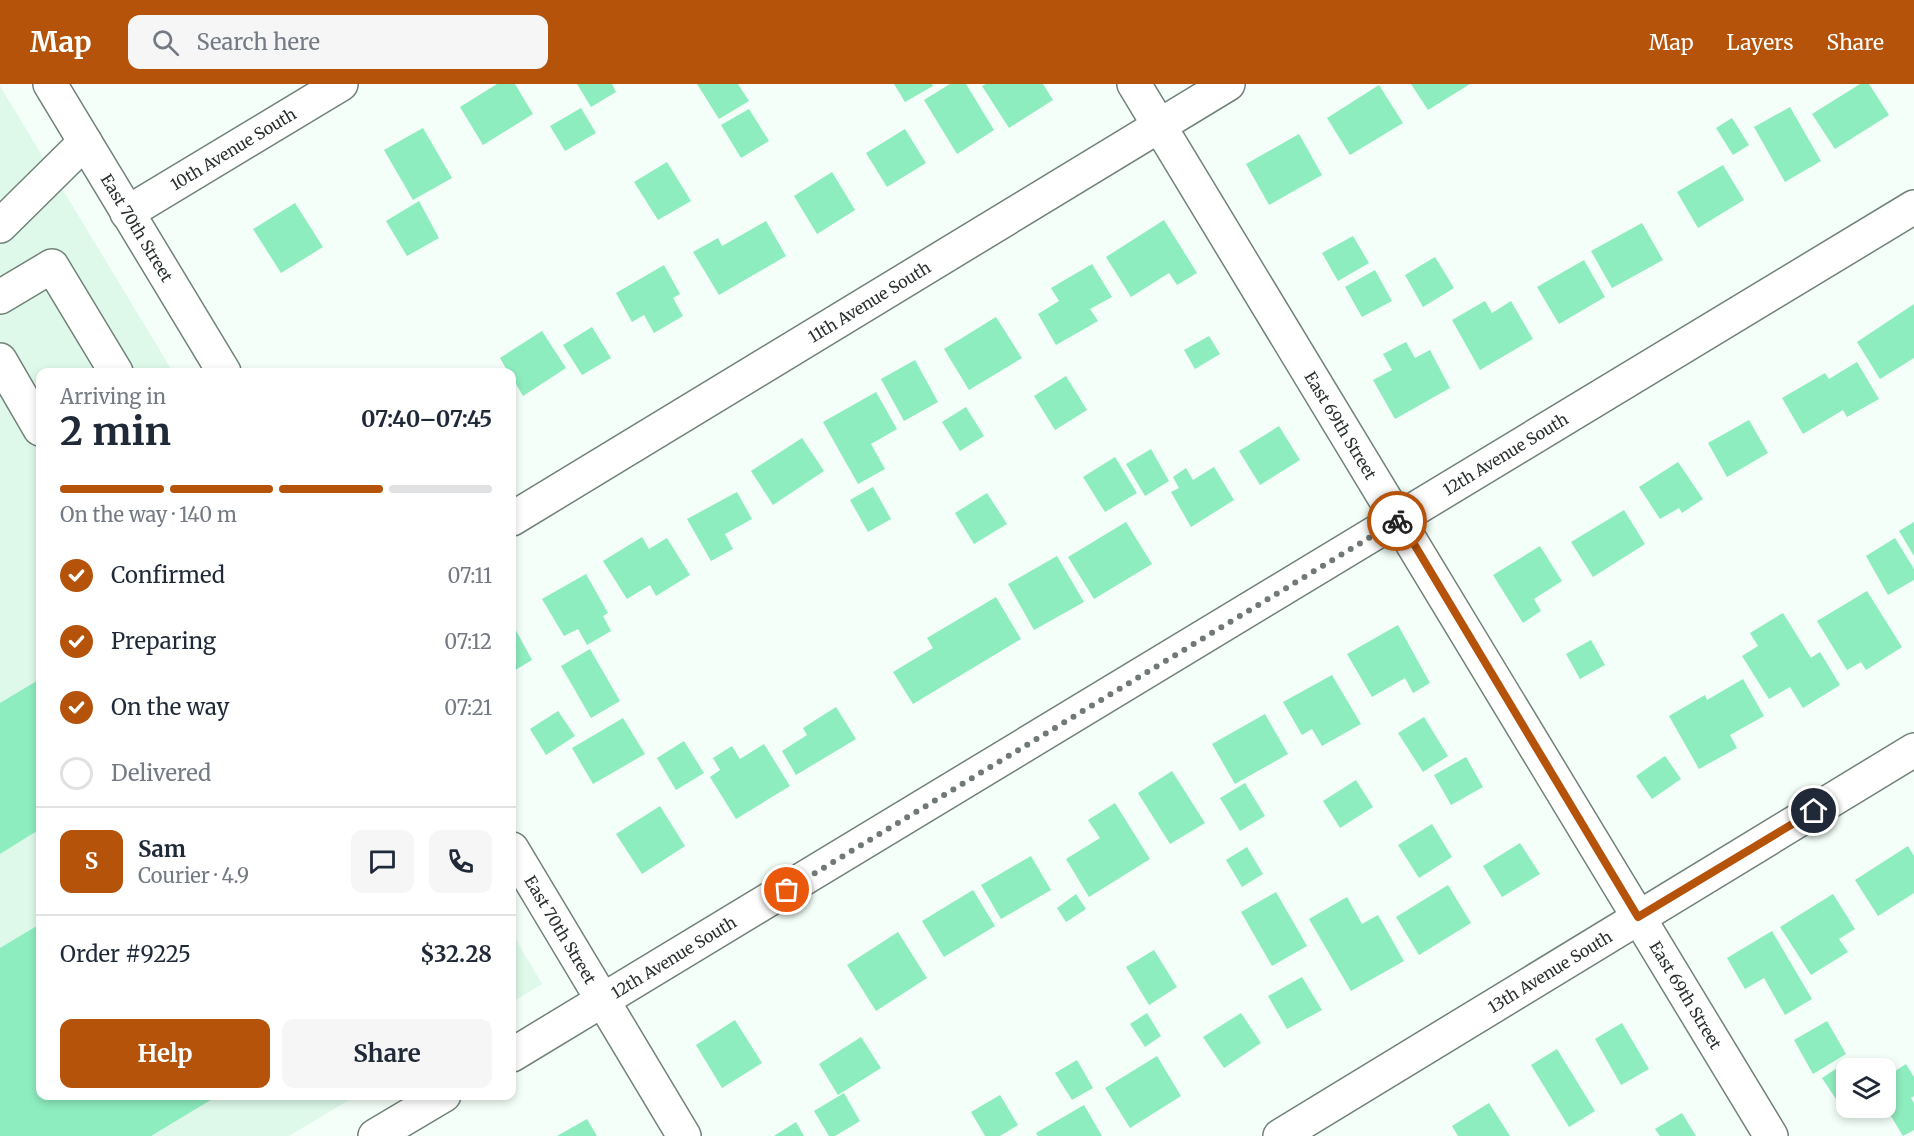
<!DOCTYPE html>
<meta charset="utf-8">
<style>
:root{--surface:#fff;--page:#f6f6f7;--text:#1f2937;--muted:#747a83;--line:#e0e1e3;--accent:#b45309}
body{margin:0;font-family:Merriweather,serif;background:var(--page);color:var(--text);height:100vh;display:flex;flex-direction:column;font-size:22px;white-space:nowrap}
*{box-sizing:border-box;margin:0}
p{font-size:20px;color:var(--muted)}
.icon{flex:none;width:33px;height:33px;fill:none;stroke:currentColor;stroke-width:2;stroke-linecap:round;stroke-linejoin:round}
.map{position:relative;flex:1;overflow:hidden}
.sheet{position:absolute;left:36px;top:284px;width:480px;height:732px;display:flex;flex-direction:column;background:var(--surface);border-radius:12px;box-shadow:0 3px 9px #0003}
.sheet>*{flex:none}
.controls{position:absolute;left:1836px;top:974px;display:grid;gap:12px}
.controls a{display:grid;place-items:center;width:60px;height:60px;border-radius:12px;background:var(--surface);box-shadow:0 3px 9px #0003;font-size:30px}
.pin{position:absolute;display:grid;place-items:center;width:51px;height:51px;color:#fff;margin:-26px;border:3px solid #fff;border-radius:50%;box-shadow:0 2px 6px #0007}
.courier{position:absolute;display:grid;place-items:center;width:60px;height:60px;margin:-30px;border:4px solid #b45309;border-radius:50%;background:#fff;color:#222;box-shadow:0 2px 8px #0007}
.head em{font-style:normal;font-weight:700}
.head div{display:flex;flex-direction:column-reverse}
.head{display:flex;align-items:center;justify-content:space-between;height:102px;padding:0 24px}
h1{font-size:39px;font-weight:700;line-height:45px}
.bar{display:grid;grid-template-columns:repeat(4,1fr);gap:9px 6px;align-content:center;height:72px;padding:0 24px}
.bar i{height:8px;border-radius:4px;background:var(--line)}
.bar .current{background:var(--accent)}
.bar p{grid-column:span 4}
.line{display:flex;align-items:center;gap:15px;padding:0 24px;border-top:2px solid var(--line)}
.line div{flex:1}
.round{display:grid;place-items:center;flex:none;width:63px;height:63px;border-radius:12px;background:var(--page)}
ol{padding:0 24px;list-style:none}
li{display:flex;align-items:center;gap:18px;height:66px}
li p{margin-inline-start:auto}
li .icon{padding:6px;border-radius:50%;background:var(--accent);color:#fff;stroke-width:4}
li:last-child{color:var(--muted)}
li i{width:33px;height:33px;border:3px solid var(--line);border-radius:50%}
.primary-button{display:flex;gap:12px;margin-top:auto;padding:12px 24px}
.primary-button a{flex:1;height:69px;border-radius:12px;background:var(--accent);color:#fff;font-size:24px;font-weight:700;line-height:69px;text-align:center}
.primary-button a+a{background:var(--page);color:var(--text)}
header{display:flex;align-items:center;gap:36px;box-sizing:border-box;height:84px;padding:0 30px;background:var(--accent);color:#fff}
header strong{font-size:28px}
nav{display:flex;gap:33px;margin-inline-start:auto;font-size:21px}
.search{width:420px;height:54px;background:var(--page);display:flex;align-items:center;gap:15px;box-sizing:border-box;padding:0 21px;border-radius:12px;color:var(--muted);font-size:22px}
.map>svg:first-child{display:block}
.built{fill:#def9ea}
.building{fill:#8eedbf}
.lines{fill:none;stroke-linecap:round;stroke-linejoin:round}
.minor-casing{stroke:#718279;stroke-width:36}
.minor{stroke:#fff;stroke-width:33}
.done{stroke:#707975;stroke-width:6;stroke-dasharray:0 10.8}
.route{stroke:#b45309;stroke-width:8}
.labels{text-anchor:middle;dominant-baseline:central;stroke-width:4.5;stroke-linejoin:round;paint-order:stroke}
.street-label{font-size:16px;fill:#2a312e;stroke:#fff}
</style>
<header>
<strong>Map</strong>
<div class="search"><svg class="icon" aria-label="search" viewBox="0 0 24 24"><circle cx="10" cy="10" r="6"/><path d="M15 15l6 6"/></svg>Search here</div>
<nav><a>Map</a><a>Layers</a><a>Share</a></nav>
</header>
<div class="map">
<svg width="1914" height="1052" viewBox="0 0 1914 1052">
<rect width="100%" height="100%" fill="#f3fff8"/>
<g class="built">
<polygon points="0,2 173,288 40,288 40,1011 357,1011 289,1052 0,1052"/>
<polygon points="512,849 542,900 512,918"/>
</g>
<g class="building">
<polygon points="497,0 515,0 533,30 483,61 460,23"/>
<polygon points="577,0 612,0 616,8 591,23"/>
<polygon points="697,0 738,0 749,17 719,35"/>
<polygon points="894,0 932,0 933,2 905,18"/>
<polygon points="950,0 966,0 994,46 957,70 924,16"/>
<polygon points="986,0 1043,0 1053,16 1009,44 982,2"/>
<polygon points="1411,0 1470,0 1428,26"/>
<polygon points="1860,0 1869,0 1889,31 1835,65 1812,30"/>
<polygon points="1379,1 1403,39 1350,71 1327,34"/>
<polygon points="1790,23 1821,77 1785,98 1754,43"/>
<polygon points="581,24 596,49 565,67 550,42"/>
<polygon points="749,25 769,57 741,74 721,41"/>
<polygon points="1732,34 1749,61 1733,71 1716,44"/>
<polygon points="423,44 452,94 413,116 384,66"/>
<polygon points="905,45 926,79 887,103 866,69"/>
<polygon points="1299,50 1322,91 1269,121 1246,80"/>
<polygon points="667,78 691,117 658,136 634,98"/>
<polygon points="1723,81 1744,116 1698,144 1677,108"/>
<polygon points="832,88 855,126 817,150 794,112"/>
<polygon points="419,117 439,154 407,172 386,137"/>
<polygon points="295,119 323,163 281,189 253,145"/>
<polygon points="1164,136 1197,189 1177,201 1169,189 1131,213 1106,173"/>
<polygon points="766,137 786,172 719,211 693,168 718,154 722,162"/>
<polygon points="1642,139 1663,176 1612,204 1591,167"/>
<polygon points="1353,152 1369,179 1338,197 1322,169"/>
<polygon points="1435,173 1454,204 1423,223 1405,191"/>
<polygon points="1584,176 1605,213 1559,240 1537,203"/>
<polygon points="1092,180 1112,213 1090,225 1098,237 1056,261 1038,230 1059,217 1051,204"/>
<polygon points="664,181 680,210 673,214 683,232 654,249 644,231 632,238 616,209"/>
<polygon points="1375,186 1392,217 1362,233 1345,203"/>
<polygon points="1485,217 1492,229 1511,217 1533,255 1480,286 1452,236"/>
<polygon points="1914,220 1914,274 1880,295 1857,258"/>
<polygon points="996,233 1022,274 969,306 944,265"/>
<polygon points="592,243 611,274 582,291 563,261"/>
<polygon points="542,247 566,284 523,312 512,293 512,288 508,288 500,274"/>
<polygon points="1209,252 1220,270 1195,285 1184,266"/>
<polygon points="1406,258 1415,274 1430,266 1450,304 1395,335 1373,296 1392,286 1383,270"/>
<polygon points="915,276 938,318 904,337 881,295"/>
<polygon points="1857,278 1879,315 1847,333 1843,326 1803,350 1782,314 1825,289 1829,295"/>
<polygon points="1066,292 1087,326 1055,346 1034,312"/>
<polygon points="876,308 897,345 871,360 885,385 858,400 823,338"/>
<polygon points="966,323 984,352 960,367 942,338"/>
<polygon points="1749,336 1768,369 1727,393 1708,359"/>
<polygon points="1279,342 1300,376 1260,401 1239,367"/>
<polygon points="802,354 824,387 773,421 751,387"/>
<polygon points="1151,365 1169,397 1145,412 1126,380"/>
<polygon points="1115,373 1137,409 1105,428 1083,393"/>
<polygon points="1678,378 1703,415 1682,429 1679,424 1660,435 1639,403"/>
<polygon points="1214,383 1234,416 1191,443 1171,408 1179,404 1173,393 1186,384 1193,396"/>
<polygon points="873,403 891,435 868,448 850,416"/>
<polygon points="737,408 752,435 725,450 733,465 711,477 687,435"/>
<polygon points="987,409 1007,440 974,460 955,429"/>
<polygon points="1624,426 1645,460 1593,493 1571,458"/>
<polygon points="1126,438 1152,480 1094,515 1068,473"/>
<polygon points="1914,438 1914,472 1899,447"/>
<polygon points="642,453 649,465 667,454 690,491 656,512 650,501 627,515 603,477"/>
<polygon points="1895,454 1914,485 1914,496 1888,511 1866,472"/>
<polygon points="1540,462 1562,497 1534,515 1541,527 1523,539 1493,491"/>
<polygon points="1057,472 1084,518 1034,546 1008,500"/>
<polygon points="586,490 608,529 603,532 611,547 587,561 578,545 564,552 542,515"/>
<polygon points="1867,507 1902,563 1866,586 1861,578 1847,586 1817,537"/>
<polygon points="996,513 1021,555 913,620 893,588 933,564 927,554"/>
<polygon points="1783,529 1811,574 1820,568 1840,601 1803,624 1790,603 1769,615 1742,572 1758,562 1750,549"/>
<polygon points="512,539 532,576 512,588"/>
<polygon points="1398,541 1430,599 1413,609 1405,594 1372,613 1347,570"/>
<polygon points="1591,556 1605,581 1580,595 1566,570"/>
<polygon points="590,565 620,617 591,634 561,582"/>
<polygon points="1332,591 1361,640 1322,662 1312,645 1302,651 1283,618"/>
<polygon points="40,595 40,745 0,770 0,619"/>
<polygon points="1743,595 1764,632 1730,651 1737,664 1699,685 1669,632 1705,611 1707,616"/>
<polygon points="836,623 856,655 796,691 782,667 807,651 803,644"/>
<polygon points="558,627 575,652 546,671 530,645"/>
<polygon points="1265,630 1288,670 1235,700 1212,660"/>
<polygon points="1424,633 1448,672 1423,688 1398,649"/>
<polygon points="623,634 645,670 593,700 572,664"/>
<polygon points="684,657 704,689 676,706 657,674"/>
<polygon points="764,660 790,702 736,735 710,693 720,686 713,674 732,662 740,675"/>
<polygon points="1665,672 1681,695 1652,715 1636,692"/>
<polygon points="1466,673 1483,703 1451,721 1434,691"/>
<polygon points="1172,687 1205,739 1170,760 1138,709"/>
<polygon points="1356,696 1373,723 1340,744 1323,717"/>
<polygon points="1245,699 1265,732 1240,747 1220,714"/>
<polygon points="1115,719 1150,775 1089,813 1066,775 1100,754 1088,736"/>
<polygon points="660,722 685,762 642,790 616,750"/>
<polygon points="1432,740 1452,773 1419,794 1398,761"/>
<polygon points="1520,759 1540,790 1502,813 1483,782"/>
<polygon points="1908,762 1914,772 1914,809 1878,832 1855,796"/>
<polygon points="1247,763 1263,790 1242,803 1226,776"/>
<polygon points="1031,772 1051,806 1001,835 981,801"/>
<polygon points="1448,801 1471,839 1419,871 1396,833"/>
<polygon points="973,806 995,842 944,873 922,837"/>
<polygon points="1276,808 1307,862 1272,882 1241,828"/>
<polygon points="1076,810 1086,825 1066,838 1057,824"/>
<polygon points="1833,810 1855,845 1839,855 1848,868 1811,891 1780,843"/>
<polygon points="1347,813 1362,840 1378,831 1404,877 1351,907 1309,835"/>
<polygon points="40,840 40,1011 219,1011 151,1052 0,1052 0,864"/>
<polygon points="1772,847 1812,915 1785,931 1764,894 1745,905 1727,874"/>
<polygon points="898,848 927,894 876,927 847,881"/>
<polygon points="1154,866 1177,903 1149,921 1126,883"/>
<polygon points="1302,893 1322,926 1287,945 1268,912"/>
<polygon points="1147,929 1161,952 1145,963 1130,940"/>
<polygon points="1241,929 1261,959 1224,984 1203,953"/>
<polygon points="735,936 762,979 722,1004 696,961"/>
<polygon points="1827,937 1846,970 1813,990 1794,956"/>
<polygon points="1622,939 1649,985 1621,1001 1595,955"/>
<polygon points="861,953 881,984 838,1011 819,980"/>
<polygon points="1557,965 1595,1027 1569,1043 1531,981"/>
<polygon points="1157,972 1181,1012 1130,1044 1105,1004"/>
<polygon points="1851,975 1856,984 1846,984 1846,1017 1840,1021 1822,994"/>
<polygon points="1077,976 1093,1004 1072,1016 1055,989"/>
<polygon points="1906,980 1914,993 1914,1012 1911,1014 1914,1019 1914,1046 1903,1052 1886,1024 1886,993"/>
<polygon points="844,1009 860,1037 835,1052 829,1052 814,1027"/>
<polygon points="1000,1011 1018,1041 1000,1052 985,1052 971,1028"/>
<polygon points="1489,1019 1510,1052 1458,1052 1452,1042"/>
<polygon points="1084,1021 1102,1052 1038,1052 1036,1049"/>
<polygon points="1682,1029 1696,1052 1660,1052 1655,1045"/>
<polygon points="587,1035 597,1052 557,1052"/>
<polygon points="796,1038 804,1052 774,1052"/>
</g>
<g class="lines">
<defs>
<g id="minor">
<path id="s1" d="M50,0L224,288"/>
<path id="s2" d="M1134,0L1771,1052"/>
<path id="s3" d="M127,129L341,0"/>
<polyline points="0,142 85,58"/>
<polyline points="0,213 52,182 116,288"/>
<polyline points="0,276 40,345"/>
<path id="s4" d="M512,435L1228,0"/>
<path id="s5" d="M512,765L684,1052"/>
<path id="s6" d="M512,971L1914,123"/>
<polyline points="375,1052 444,1011"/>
<path id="s7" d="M1280,1052L1914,666"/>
</g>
</defs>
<use href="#minor" class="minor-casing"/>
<use href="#minor" class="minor"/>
</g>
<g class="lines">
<polyline class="done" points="787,806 1397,437"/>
<polyline class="route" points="1397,437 1399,435 1638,833 1814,727"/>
</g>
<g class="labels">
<g class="street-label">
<text stroke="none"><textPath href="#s3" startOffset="124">10th Avenue South</textPath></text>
<text stroke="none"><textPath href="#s1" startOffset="168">East 70th Street</textPath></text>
<text stroke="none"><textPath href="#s4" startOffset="418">11th Avenue South</textPath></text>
<text stroke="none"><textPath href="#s2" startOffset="399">East 69th Street</textPath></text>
<text stroke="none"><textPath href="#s6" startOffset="1161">12th Avenue South</textPath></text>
<text stroke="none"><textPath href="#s5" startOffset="94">East 70th Street</textPath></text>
<text stroke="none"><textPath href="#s6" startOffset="189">12th Avenue South</textPath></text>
<text stroke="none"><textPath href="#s7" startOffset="316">13th Avenue South</textPath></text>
<text stroke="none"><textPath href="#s2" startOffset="1065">East 69th Street</textPath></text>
</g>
</g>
</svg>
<div class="controls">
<a><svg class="icon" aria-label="layers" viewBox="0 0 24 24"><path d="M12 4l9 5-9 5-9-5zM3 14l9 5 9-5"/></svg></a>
</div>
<div class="pin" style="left:787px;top:806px;background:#ea580c"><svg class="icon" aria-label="bag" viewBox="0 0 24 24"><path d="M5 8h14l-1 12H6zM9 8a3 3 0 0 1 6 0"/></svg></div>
<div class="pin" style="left:1814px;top:727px;background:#1f2937"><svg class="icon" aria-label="home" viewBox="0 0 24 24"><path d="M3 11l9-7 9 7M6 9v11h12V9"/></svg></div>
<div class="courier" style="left:1397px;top:437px"><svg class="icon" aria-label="bike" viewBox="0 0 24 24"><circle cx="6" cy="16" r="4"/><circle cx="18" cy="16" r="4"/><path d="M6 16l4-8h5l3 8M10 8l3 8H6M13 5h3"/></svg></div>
<section class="sheet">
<div class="head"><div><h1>2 min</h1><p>Arriving in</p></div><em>07:40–07:45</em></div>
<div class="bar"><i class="current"></i><i class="current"></i><i class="current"></i><i></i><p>On the way · 140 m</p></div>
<ol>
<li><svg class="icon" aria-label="check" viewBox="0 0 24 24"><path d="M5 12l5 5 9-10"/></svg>Confirmed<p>07:11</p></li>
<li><svg class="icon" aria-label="check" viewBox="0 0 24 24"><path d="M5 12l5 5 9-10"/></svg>Preparing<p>07:12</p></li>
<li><svg class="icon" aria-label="check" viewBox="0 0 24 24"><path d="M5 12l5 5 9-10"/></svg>On the way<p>07:21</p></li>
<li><i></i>Delivered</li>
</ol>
<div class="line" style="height:108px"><b class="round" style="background:var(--accent);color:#fff">S</b><div><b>Sam</b><p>Courier · 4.9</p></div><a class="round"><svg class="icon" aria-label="chat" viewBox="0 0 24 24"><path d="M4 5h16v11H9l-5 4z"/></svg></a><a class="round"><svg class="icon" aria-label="phone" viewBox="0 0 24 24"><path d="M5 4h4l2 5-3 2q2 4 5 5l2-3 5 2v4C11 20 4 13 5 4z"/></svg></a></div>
<div class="line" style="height:78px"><div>Order #9225</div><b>$32.28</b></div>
<div class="primary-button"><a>Help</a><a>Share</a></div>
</section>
</div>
